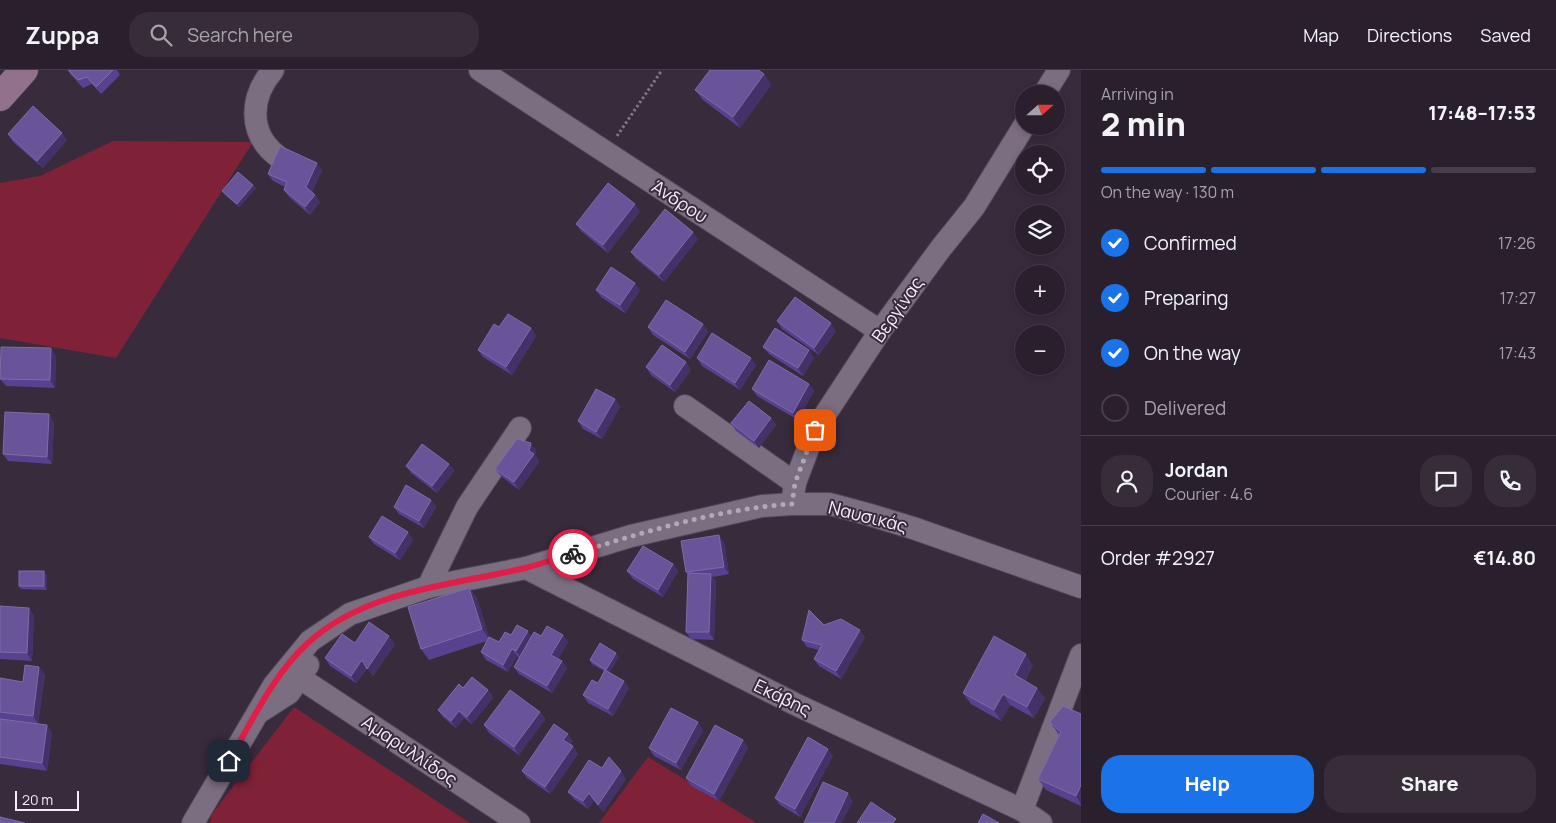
<!DOCTYPE html>
<meta charset="utf-8">
<style>
:root{--surface:#2a202d;--page:#362d39;--text:#f1f3f6;--muted:#a5a3aa;--line:#463e49;--accent:#1a73e8}
body{margin:0;font-family:Manrope,sans-serif;background:var(--page);color:var(--text);height:100vh;display:flex;flex-direction:column;font-size:19px;white-space:nowrap}
*{box-sizing:border-box;margin:0}
p{font-size:16px;color:var(--muted)}
.icon{flex:none;width:28px;height:28px;fill:none;stroke:currentColor;stroke-width:2;stroke-linecap:round;stroke-linejoin:round}
.map{position:relative;flex:1;overflow:hidden}
.sheet{display:flex;flex-direction:column;background:var(--surface);width:475px}
.sheet>*{flex:none}
.needle{width:32px;rotate:69deg}
.tools{position:absolute;left:1015px;top:15px;display:grid;gap:10px}
.tools a{display:grid;place-items:center;width:50px;height:50px;border-radius:50%;background:var(--surface);box-shadow:0 2px 8px #0003,0 0 0 1px var(--line);font-size:25px}
.scale{position:absolute;left:15px;bottom:12px;width:64px;box-sizing:border-box;padding-left:5px;border:2px solid #f5ecf7;border-top:0;font-size:14px;line-height:18px;white-space:nowrap;color:#f5ecf7;-webkit-text-stroke:4px #382b3c;paint-order:stroke}
.pin{position:absolute;display:grid;place-items:center;width:42px;height:42px;color:#fff;margin:-21px;border-radius:10px;box-shadow:0 2px 8px #0006}
.courier{position:absolute;display:grid;place-items:center;width:50px;height:50px;margin:-25px;border:4px solid #e11d48;border-radius:50%;background:#fff;color:#222;box-shadow:0 1px 6px #0007}
.head em{font-style:normal;font-weight:800}
.head div{display:flex;flex-direction:column-reverse}
.head{display:flex;align-items:center;justify-content:space-between;height:85px;padding:0 20px}
h1{font-size:32px;font-weight:800;line-height:38px}
.bar{display:grid;grid-template-columns:repeat(4,1fr);gap:8px 5px;align-content:center;height:60px;padding:0 20px}
.bar i{height:6px;border-radius:4px;background:var(--line)}
.bar .on{background:var(--accent)}
.bar p{grid-column:span 4}
.line{display:flex;align-items:center;gap:12px;padding:0 20px;border-top:1px solid var(--line)}
.line div{flex:1}
.round{display:grid;place-items:center;flex:none;width:52px;height:52px;border-radius:20px;background:var(--page)}
ol{padding:0 20px;list-style:none}
li{display:flex;align-items:center;gap:15px;height:55px}
li p{margin-inline-start:auto}
li .icon{padding:5px;border-radius:50%;background:var(--accent);color:#fff;stroke-width:4}
li:last-child{color:var(--muted)}
li i{width:28px;height:28px;border:2px solid var(--line);border-radius:50%}
.button{display:flex;gap:10px;margin-top:auto;padding:10px 20px}
.button a{flex:1;height:58px;border-radius:20px;background:var(--accent);color:#fff;font-size:20px;font-weight:800;line-height:58px;text-align:center}
.button a+a{background:var(--page);color:var(--text)}
header{display:flex;align-items:center;gap:30px;box-sizing:border-box;height:70px;padding:0 25px;background:var(--surface);border-bottom:1px solid var(--line)}
header strong{font-size:24px}
nav{display:flex;gap:28px;margin-inline-start:auto;font-size:18px}
.search{width:350px;height:45px;background:var(--page);display:flex;align-items:center;gap:12px;box-sizing:border-box;padding:0 18px;border-radius:20px;color:var(--muted);font-size:19px}
main{display:flex;flex:1;min-height:0}
.map>svg:first-child{display:block}
.green{fill:#802237}
.lines{fill:none;stroke-linecap:round;stroke-linejoin:round}
.minor-casing{stroke:#524756;stroke-width:24}
.secondary-casing{stroke:#524756;stroke-width:29}
.path{stroke:#807583;stroke-width:3;stroke-dasharray:2.5 2.5;stroke-linecap:butt}
.minor{stroke:#7c6e81;stroke-width:22}
.secondary{stroke:#91718b;stroke-width:28}
.wall{fill:#56428e}
.shaded-wall{fill:#433168}
.building{fill:#675499;stroke:#7d6ca8}
.done{stroke:#b3a8b6;stroke-width:5;stroke-dasharray:0 9}
.route{stroke:#e11d48;stroke-width:6}
.labels{text-anchor:middle;dominant-baseline:central;stroke-width:4;stroke-linejoin:round;paint-order:stroke}
.street-label{font-size:18px;fill:#f5ecf7;stroke:#382b3c}
</style>
<header>
<strong>Zuppa</strong>
<div class="search"><svg class="icon" aria-label="search" viewBox="0 0 24 24"><circle cx="10" cy="10" r="6"/><path d="M15 15l6 6"/></svg>Search here</div>
<nav><a>Map</a><a>Directions</a><a>Saved</a></nav>
</header>
<main>
<div class="map">
<svg width="1081" height="753" viewBox="0 0 1081 753">
<rect width="100%" height="100%" fill="#382b3c"/>
<g class="green">
<polygon points="113,71 253,72 116,288 0,268 0,113 40,106"/>
<polygon points="294,637 470,753 210,753 212,744"/>
<polygon points="648,687 757,753 599,753"/>
</g>
<g class="lines">
<defs>
<g id="minor">
<path d="M273,0C250,27 248,62 276,85"/>
<polyline points="480,0 880,261"/>
<polyline points="1044,24 1059,0"/>
<polyline points="685,336 795,413"/>
<polyline points="792,434 795,413 815,360 880,261 941,178 974,137 1024,56"/>
<polyline points="526,498 797,635 1022,740 1041,753"/>
<polyline points="428,517 467,437 520,358"/>
<polyline points="300,608 519,753"/>
<polyline points="261,641 289,623 308,595"/>
<polyline points="1022,740 1081,585"/>
<polyline points="193,753 274,615 310,571 350,544 428,517 526,498 631,466 762,436 792,434 830,434 867,444 913,458 1081,517"/>
</g>
<polyline id="secondary" points="0,27 24,0"/>
</defs>
<use href="#minor" class="minor-casing"/>
<use href="#secondary" class="secondary-casing"/>
<polyline class="path" points="617,66 662,0"/>
<use href="#minor" class="minor"/>
<use href="#secondary" class="secondary"/>
</g>
<g class="wall">
<polygon points="68,0 117,0 120,5 101,24 92,14 83,18 71,5"/>
<polygon points="764,4 771,15 740,58 703,30 695,20"/>
<polygon points="8,64 67,70 43,98 13,72"/>
<polygon points="322,100 312,122 320,132 310,145 289,127 284,120 285,117 273,111 268,104"/>
<polygon points="253,115 256,118 239,137 225,125 222,121"/>
<polygon points="640,141 608,183 581,161 576,154"/>
<polygon points="698,169 664,212 636,189 631,182"/>
<polygon points="596,220 640,220 625,243 601,227"/>
<polygon points="777,251 836,261 819,285 782,259"/>
<polygon points="703,254 708,262 690,289 653,265 648,257"/>
<polygon points="499,257 531,258 536,266 512,305 483,287 478,280"/>
<polygon points="763,277 809,280 814,288 803,306 769,284"/>
<polygon points="56,286 55,318 6,316 0,309"/>
<polygon points="697,288 756,295 740,320 702,296"/>
<polygon points="686,292 691,300 675,322 651,305 646,297"/>
<polygon points="809,314 814,321 798,350 757,326 752,319"/>
<polygon points="615,329 620,337 602,369 583,359 578,351"/>
<polygon points="771,348 776,355 759,378 736,361 731,353"/>
<polygon points="54,352 52,394 8,391 3,384"/>
<polygon points="536,380 535,385 539,392 519,420 501,406 495,399"/>
<polygon points="449,394 454,401 437,423 411,403 406,396"/>
<polygon points="431,430 436,437 424,458 399,444 394,437"/>
<polygon points="369,467 413,470 400,490 374,474"/>
<polygon points="724,472 729,504 713,507 716,511 714,570 691,569 686,562 688,506 686,502"/>
<polygon points="673,494 678,501 663,527 633,509 627,501"/>
<polygon points="47,505 47,520 21,519 19,516"/>
<polygon points="469,518 477,528 489,567 499,572 511,565 541,566 563,565 568,572 558,589 562,591 567,598 552,623 519,604 514,597 519,588 517,586 508,602 486,590 481,582 487,571 429,590 421,579"/>
<polygon points="0,536 34,545 32,591 0,589"/>
<polygon points="824,555 865,567 841,609 819,596 814,589 819,580 807,577 802,570"/>
<polygon points="355,573 395,574 373,606 367,598 356,613 330,596 325,588"/>
<polygon points="619,587 609,602 629,618 613,646 588,633 583,625 598,613 604,601 592,594 590,590"/>
<polygon points="1033,595 1025,611 1045,628 1034,648 1010,635 1001,651 971,634 963,623"/>
<polygon points="45,604 38,654 0,649 0,608 23,612"/>
<polygon points="463,618 488,620 493,628 472,654 464,648 456,658 443,647 438,640"/>
<polygon points="540,642 545,649 519,685 489,663 484,655"/>
<polygon points="1081,644 1081,736 1046,720 1038,709 1059,665 1050,652"/>
<polygon points="703,660 681,700 654,686 649,678"/>
<polygon points="52,663 47,701 0,694 0,687"/>
<polygon points="743,670 748,678 719,731 691,716 686,708"/>
<polygon points="573,671 570,675 573,676 578,684 550,724 527,708 522,701"/>
<polygon points="833,686 800,747 780,735 775,728"/>
<polygon points="602,698 626,709 603,742 594,730 588,739 574,729 568,722"/>
</g>
<g class="shaded-wall">
<polygon points="764,4 771,15 740,58 733,47"/>
<polygon points="62,63 67,70 43,98 37,91"/>
<polygon points="317,93 322,100 311,125 306,117"/>
<polygon points="253,115 256,118 239,137 237,134"/>
<polygon points="315,125 320,132 310,145 305,137"/>
<polygon points="635,134 640,141 608,183 603,175"/>
<polygon points="693,162 698,169 664,212 659,205"/>
<polygon points="635,213 640,220 625,243 620,235"/>
<polygon points="831,253 836,261 819,285 814,278"/>
<polygon points="703,254 708,262 690,289 685,282"/>
<polygon points="531,258 536,266 512,305 506,297"/>
<polygon points="51,278 56,286 55,318 50,310"/>
<polygon points="809,280 814,288 803,306 798,298"/>
<polygon points="751,288 756,295 740,320 735,313"/>
<polygon points="686,292 691,300 675,322 670,315"/>
<polygon points="809,314 814,321 798,350 793,343"/>
<polygon points="615,329 620,337 602,369 596,362"/>
<polygon points="49,344 54,352 52,394 47,387"/>
<polygon points="771,348 776,355 759,378 754,371"/>
<polygon points="531,373 536,380 535,385 539,392 519,420 514,412 529,381"/>
<polygon points="449,394 454,401 437,423 432,416"/>
<polygon points="431,430 436,437 424,458 419,451"/>
<polygon points="408,462 413,470 400,490 395,483"/>
<polygon points="719,465 724,472 729,504 724,497"/>
<polygon points="673,494 678,501 663,527 658,520"/>
<polygon points="44,501 47,505 47,520 44,516"/>
<polygon points="711,504 716,511 714,570 709,562"/>
<polygon points="469,518 477,528 490,570 482,559"/>
<polygon points="29,538 34,545 32,591 27,583"/>
<polygon points="860,560 865,567 841,609 836,601"/>
<polygon points="528,561 533,569 522,589 516,581"/>
<polygon points="563,565 568,572 557,592 551,585"/>
<polygon points="389,566 395,574 373,606 367,599"/>
<polygon points="512,579 517,586 508,602 503,595"/>
<polygon points="616,583 619,587 609,604 606,600"/>
<polygon points="1026,584 1033,595 1022,616 1015,605"/>
<polygon points="362,590 367,597 356,613 351,606"/>
<polygon points="562,591 567,598 552,623 547,616"/>
<polygon points="39,597 45,604 38,654 33,646"/>
<polygon points="624,611 629,618 613,646 608,639"/>
<polygon points="1037,618 1045,628 1034,648 1027,637"/>
<polygon points="488,620 493,628 472,654 467,647"/>
<polygon points="1003,624 1010,635 1001,651 994,640"/>
<polygon points="459,641 464,648 456,658 451,651"/>
<polygon points="540,642 545,649 519,685 514,677"/>
<polygon points="698,652 703,660 681,700 676,693"/>
<polygon points="47,655 52,663 47,701 42,693"/>
<polygon points="568,664 573,671 568,677 563,670"/>
<polygon points="743,670 748,678 719,731 714,724"/>
<polygon points="573,676 578,684 550,724 545,717"/>
<polygon points="828,679 833,686 800,747 795,739"/>
<polygon points="621,701 626,709 603,742 598,735"/>
<polygon points="1081,715 1081,734 1076,726"/>
<polygon points="589,723 594,730 588,739 583,731"/>
<polygon points="848,723 853,731 842,753 834,753"/>
</g>
<g class="building">
<polygon points="68,0 113,0 96,17 87,7 78,10"/>
<polygon points="710,0 758,0 764,4 733,47 695,20"/>
<polygon points="33,36 62,63 37,91 8,64"/>
<polygon points="280,76 317,93 306,117 315,125 305,137 284,120 287,112 268,104"/>
<polygon points="238,102 253,115 237,134 222,121"/>
<polygon points="608,113 635,134 603,175 576,154"/>
<polygon points="665,139 693,162 659,205 631,182"/>
<polygon points="611,197 635,213 620,235 596,220"/>
<polygon points="795,227 831,253 814,278 777,251"/>
<polygon points="666,230 703,254 685,282 648,257"/>
<polygon points="508,244 531,258 506,297 478,280 494,254 499,257"/>
<polygon points="775,258 809,280 798,298 763,277"/>
<polygon points="712,263 751,288 735,313 697,288"/>
<polygon points="662,275 686,292 670,315 646,297"/>
<polygon points="1,277 51,278 50,310 0,309"/>
<polygon points="769,290 809,314 793,343 752,319"/>
<polygon points="596,319 615,329 596,362 578,351"/>
<polygon points="749,331 771,348 754,371 731,353"/>
<polygon points="5,342 49,344 47,387 3,384"/>
<polygon points="517,369 531,373 529,381 534,384 514,412 495,399"/>
<polygon points="422,374 449,394 432,416 406,396"/>
<polygon points="406,415 431,430 419,451 394,437"/>
<polygon points="382,446 408,462 395,483 369,467"/>
<polygon points="719,465 724,497 686,502 681,471"/>
<polygon points="643,476 673,494 658,520 627,501"/>
<rect x="19" y="501" width="25" height="15"/>
<polygon points="688,503 711,504 709,562 686,562"/>
<polygon points="469,518 482,559 421,579 408,537"/>
<polygon points="0,536 29,538 27,583 0,582"/>
<polygon points="809,540 824,555 841,549 860,560 836,601 814,589 822,575 802,570"/>
<polygon points="369,552 389,566 367,599 362,590 351,606 325,588 342,564 355,573"/>
<polygon points="517,555 528,561 516,581 512,579 503,595 481,582 489,567 499,572 505,562 511,565"/>
<polygon points="547,556 563,565 551,585 562,591 547,616 514,597 534,562 541,566"/>
<polygon points="994,566 1026,584 1015,605 1037,618 1027,637 1003,624 994,640 963,623"/>
<polygon points="600,573 616,583 606,600 590,590"/>
<polygon points="25,595 39,597 33,646 0,642 0,608 23,612"/>
<polygon points="605,600 624,611 608,639 583,625 592,610 598,613"/>
<polygon points="472,607 488,620 467,647 459,641 451,651 438,640 459,614 463,618"/>
<polygon points="510,620 540,642 514,677 484,655"/>
<polygon points="1063,636 1081,644 1081,715 1076,726 1038,709 1061,662 1050,652"/>
<polygon points="671,638 698,652 676,693 649,678"/>
<polygon points="0,649 47,655 42,693 0,687"/>
<polygon points="554,654 568,664 563,670 573,676 545,717 522,701"/>
<polygon points="715,655 743,670 714,724 686,708"/>
<polygon points="808,667 828,679 795,739 775,728"/>
<polygon points="609,687 621,701 598,735 589,723 583,731 568,722 589,690 602,698"/>
<polygon points="823,712 848,723 834,753 804,753"/>
<polygon points="871,732 896,749 893,753 857,753"/>
<polygon points="983,744 999,753 978,753"/>
<polygon points="0,747 25,753 0,753"/>
</g>
<g class="lines">
<path class="done" d="M573,484C640,463 722,438 792,434L795,413L815,360"/>
<path class="route" d="M229,691C252,651 274,603 309,572C366,520 454,515 525,498C541,494 557,488 573,484"/>
</g>
<g class="labels">
<g class="street-label">
<text transform="translate(680 131) rotate(33)">Άνδρου</text>
<text transform="translate(897 239) rotate(-55)">Βεργίνας</text>
<text transform="translate(868 446) rotate(14)">Ναυσικάς</text>
<text transform="translate(783 627) rotate(26)">Εκάβης</text>
<text transform="translate(410 680) rotate(34)">Αμαρυλλίδος</text>
</g>
</g>
</svg>
<div class="tools">
<a><svg class="needle" viewBox="-14 -14 28 28"><path d="M0-13l5 13h-10z" fill="#e53935"/><path d="M0 13l5-13h-10z" fill="#a5a3aa"/></svg></a>
<a><svg class="icon" aria-label="locate" viewBox="0 0 24 24"><circle cx="12" cy="12" r="6"/><path d="M12 2v4M12 18v4M2 12h4M18 12h4"/></svg></a>
<a><svg class="icon" aria-label="layers" viewBox="0 0 24 24"><path d="M12 4l9 5-9 5-9-5zM3 14l9 5 9-5"/></svg></a>
<a>+</a>
<a>−</a>
</div>
<div class="scale">20 m</div>
<div class="pin" style="left:815px;top:360px;background:#ea580c"><svg class="icon" aria-label="bag" viewBox="0 0 24 24"><path d="M5 8h14l-1 12H6zM9 8a3 3 0 0 1 6 0"/></svg></div>
<div class="pin" style="left:229px;top:691px;background:#1f2937"><svg class="icon" aria-label="home" viewBox="0 0 24 24"><path d="M3 11l9-7 9 7M6 9v11h12V9"/></svg></div>
<div class="courier" style="left:573px;top:484px"><svg class="icon" aria-label="bike" viewBox="0 0 24 24"><circle cx="6" cy="16" r="4"/><circle cx="18" cy="16" r="4"/><path d="M6 16l4-8h5l3 8M10 8l3 8H6M13 5h3"/></svg></div>
</div>
<section class="sheet">
<div class="head"><div><h1>2 min</h1><p>Arriving in</p></div><em>17:48–17:53</em></div>
<div class="bar"><i class="on"></i><i class="on"></i><i class="on"></i><i></i><p>On the way · 130 m</p></div>
<ol>
<li><svg class="icon" aria-label="check" viewBox="0 0 24 24"><path d="M5 12l5 5 9-10"/></svg>Confirmed<p>17:26</p></li>
<li><svg class="icon" aria-label="check" viewBox="0 0 24 24"><path d="M5 12l5 5 9-10"/></svg>Preparing<p>17:27</p></li>
<li><svg class="icon" aria-label="check" viewBox="0 0 24 24"><path d="M5 12l5 5 9-10"/></svg>On the way<p>17:43</p></li>
<li><i></i>Delivered</li>
</ol>
<div class="line" style="height:90px"><a class="round"><svg class="icon" aria-label="person" viewBox="0 0 24 24"><circle cx="12" cy="8" r="4"/><path d="M4 21q1-7 8-7t8 7"/></svg></a><div><b>Jordan</b><p>Courier · 4.6</p></div><a class="round"><svg class="icon" aria-label="chat" viewBox="0 0 24 24"><path d="M4 5h16v11H9l-5 4z"/></svg></a><a class="round"><svg class="icon" aria-label="phone" viewBox="0 0 24 24"><path d="M5 4h4l2 5-3 2q2 4 5 5l2-3 5 2v4C11 20 4 13 5 4z"/></svg></a></div>
<div class="line" style="height:65px"><div>Order #2927</div><b>€14.80</b></div>
<div class="button"><a>Help</a><a>Share</a></div>
</section>
</main>
